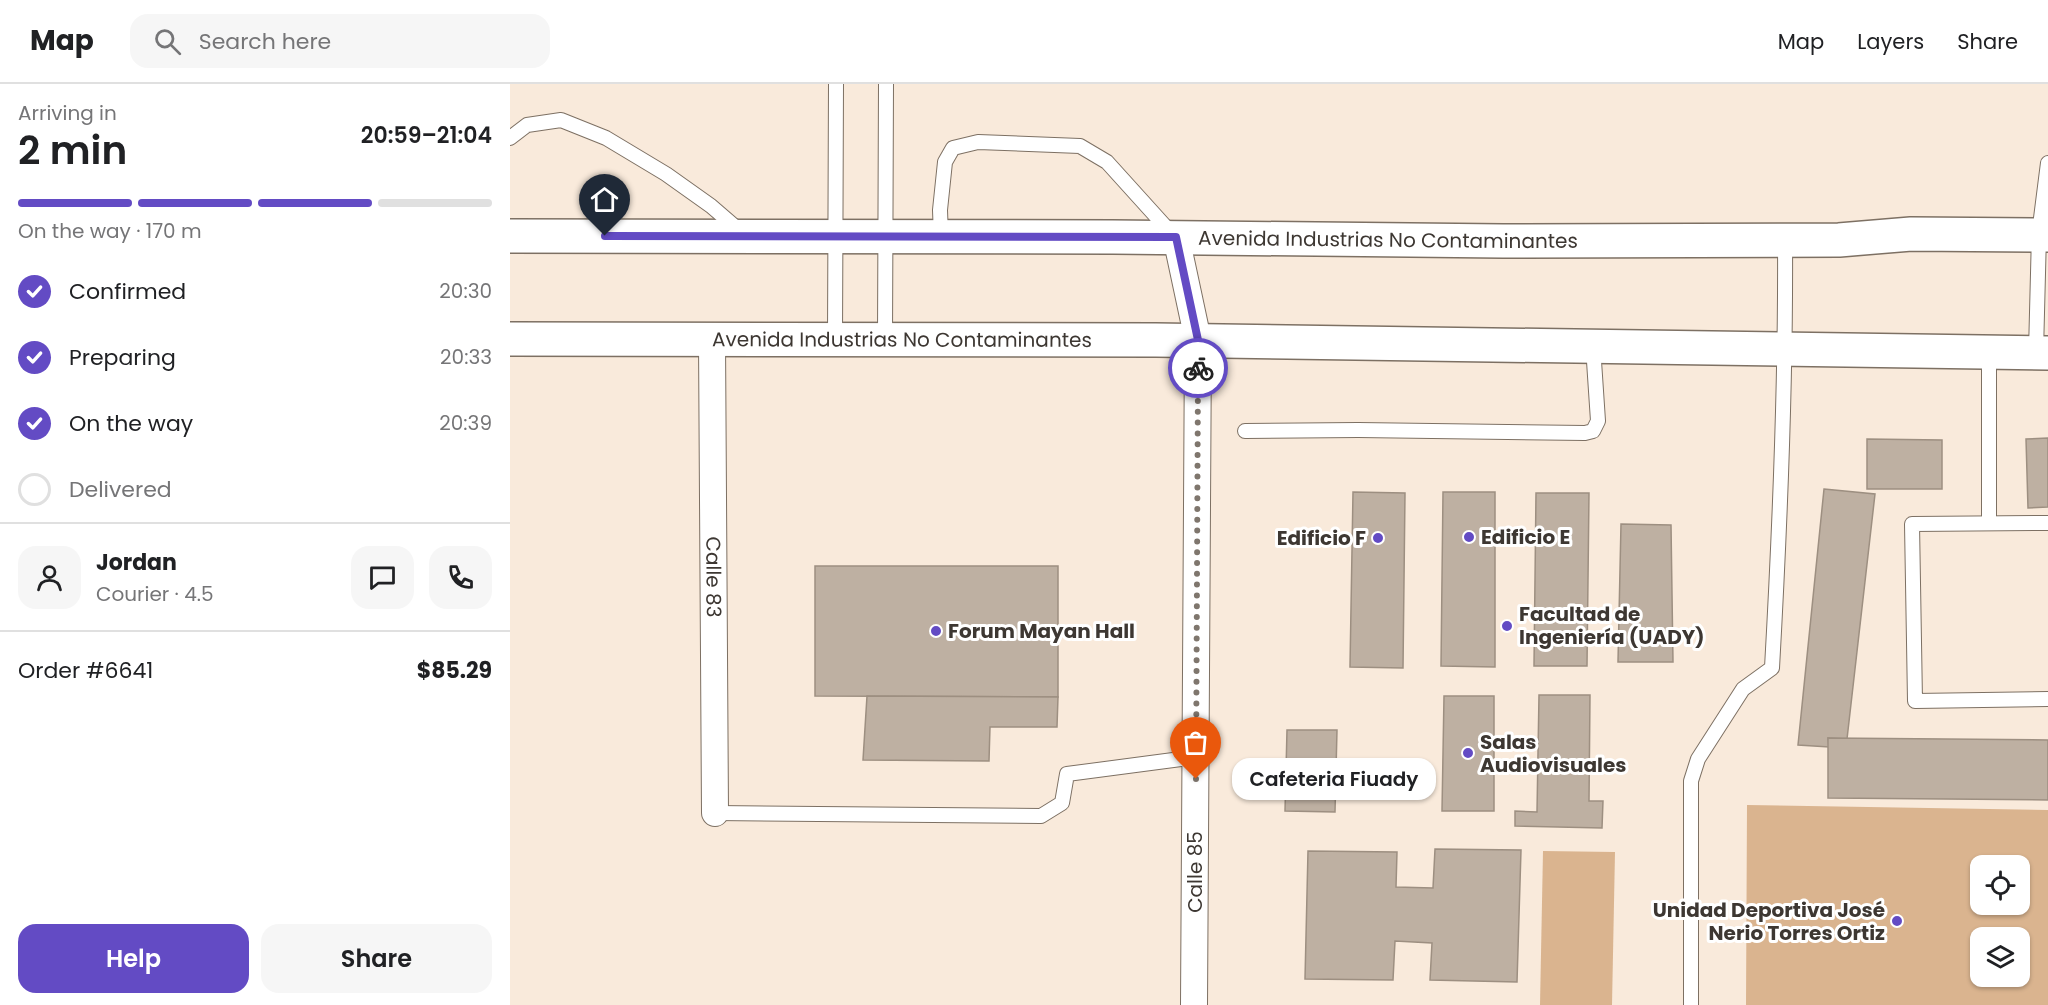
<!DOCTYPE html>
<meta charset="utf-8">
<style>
:root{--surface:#fff;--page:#f6f6f6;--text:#202124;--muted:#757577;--line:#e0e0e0;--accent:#634bc4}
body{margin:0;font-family:Poppins,sans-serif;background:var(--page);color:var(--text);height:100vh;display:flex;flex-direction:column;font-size:22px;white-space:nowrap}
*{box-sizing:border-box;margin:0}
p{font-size:20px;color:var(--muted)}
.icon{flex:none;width:33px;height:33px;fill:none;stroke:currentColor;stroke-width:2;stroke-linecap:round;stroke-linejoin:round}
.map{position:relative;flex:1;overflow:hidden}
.sheet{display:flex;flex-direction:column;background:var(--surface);width:510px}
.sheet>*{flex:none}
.controls{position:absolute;left:1460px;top:771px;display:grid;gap:12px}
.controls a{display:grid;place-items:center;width:60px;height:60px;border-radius:12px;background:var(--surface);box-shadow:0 2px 4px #0004;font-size:30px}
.pin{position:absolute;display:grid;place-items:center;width:51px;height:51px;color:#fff;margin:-62px -26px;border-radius:50% 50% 50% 0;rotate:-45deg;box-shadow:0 0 6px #0007}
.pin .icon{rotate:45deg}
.courier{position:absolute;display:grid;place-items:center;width:60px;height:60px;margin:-30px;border:4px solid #634bc4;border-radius:50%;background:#fff;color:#222;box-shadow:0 2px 8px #0007}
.bubble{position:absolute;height:42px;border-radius:18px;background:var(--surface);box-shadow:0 2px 4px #0004;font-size:20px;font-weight:600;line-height:42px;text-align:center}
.summary em{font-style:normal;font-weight:600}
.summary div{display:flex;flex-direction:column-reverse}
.summary{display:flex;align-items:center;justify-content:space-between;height:102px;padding:0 18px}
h1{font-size:39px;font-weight:600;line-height:45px}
.bar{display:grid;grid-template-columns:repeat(4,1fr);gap:9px 6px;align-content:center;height:72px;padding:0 18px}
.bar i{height:8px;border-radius:4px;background:var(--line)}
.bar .active{background:var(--accent)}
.bar p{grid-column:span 4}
.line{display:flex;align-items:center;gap:15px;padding:0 18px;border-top:2px solid var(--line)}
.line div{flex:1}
.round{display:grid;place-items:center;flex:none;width:63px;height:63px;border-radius:18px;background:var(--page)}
ol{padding:0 18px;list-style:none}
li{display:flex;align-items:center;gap:18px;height:66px}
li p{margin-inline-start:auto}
li .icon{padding:6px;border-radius:50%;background:var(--accent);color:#fff;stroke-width:4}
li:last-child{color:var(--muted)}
li i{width:33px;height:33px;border:3px solid var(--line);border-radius:50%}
.cta{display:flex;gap:12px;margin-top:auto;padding:12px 18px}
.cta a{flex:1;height:69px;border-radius:18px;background:var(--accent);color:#fff;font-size:24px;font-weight:600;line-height:69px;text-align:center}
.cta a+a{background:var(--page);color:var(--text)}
header{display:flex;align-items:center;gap:36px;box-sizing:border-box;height:84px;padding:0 30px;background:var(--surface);border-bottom:2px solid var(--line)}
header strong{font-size:28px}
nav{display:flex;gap:33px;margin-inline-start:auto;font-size:21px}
.search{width:420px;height:54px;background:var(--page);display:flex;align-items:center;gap:15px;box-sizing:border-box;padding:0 21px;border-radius:18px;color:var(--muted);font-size:22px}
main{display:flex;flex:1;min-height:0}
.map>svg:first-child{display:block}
.green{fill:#dab48f;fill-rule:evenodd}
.building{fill:#beb0a2;stroke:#9d8f81;stroke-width:1.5}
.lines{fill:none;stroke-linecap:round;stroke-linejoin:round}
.service-casing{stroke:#7d7063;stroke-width:16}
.minor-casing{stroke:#7d7063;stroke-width:28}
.secondary-casing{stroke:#7d7063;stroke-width:36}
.service{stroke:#fff;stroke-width:14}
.minor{stroke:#fff;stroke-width:26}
.secondary{stroke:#fff;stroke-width:33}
.done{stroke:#7f766d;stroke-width:6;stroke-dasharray:0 10.8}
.route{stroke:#634bc4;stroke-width:8}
.poi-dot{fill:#634bc4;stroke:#fff;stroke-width:2}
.labels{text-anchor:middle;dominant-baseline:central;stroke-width:6;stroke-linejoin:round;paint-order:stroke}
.street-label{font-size:20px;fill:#3d3732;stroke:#fff}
.poi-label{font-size:20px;font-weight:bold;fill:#3d3732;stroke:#fff;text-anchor:start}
</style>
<header>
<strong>Map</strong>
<div class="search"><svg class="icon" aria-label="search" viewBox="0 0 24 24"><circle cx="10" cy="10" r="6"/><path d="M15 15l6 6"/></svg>Search here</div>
<nav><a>Map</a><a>Layers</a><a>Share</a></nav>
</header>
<main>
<section class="sheet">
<div class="summary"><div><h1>2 min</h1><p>Arriving in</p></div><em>20:59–21:04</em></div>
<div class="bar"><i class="active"></i><i class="active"></i><i class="active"></i><i></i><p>On the way · 170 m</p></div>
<ol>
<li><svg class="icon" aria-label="check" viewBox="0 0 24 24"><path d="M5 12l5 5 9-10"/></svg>Confirmed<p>20:30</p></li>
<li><svg class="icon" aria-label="check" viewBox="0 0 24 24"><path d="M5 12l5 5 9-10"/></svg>Preparing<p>20:33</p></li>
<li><svg class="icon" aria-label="check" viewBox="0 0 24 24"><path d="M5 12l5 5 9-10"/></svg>On the way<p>20:39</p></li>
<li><i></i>Delivered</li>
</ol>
<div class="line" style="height:108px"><a class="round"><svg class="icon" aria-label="person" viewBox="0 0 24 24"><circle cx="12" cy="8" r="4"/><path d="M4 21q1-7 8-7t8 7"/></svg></a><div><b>Jordan</b><p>Courier · 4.5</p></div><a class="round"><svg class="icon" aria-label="chat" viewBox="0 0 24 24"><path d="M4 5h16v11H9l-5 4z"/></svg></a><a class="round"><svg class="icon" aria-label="phone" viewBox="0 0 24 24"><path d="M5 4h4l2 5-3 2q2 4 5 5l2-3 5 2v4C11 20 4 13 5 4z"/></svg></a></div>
<div class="line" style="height:78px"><div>Order #6641</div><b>$85.29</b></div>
<div class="cta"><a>Help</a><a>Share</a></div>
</section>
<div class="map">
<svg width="1538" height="921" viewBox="0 0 1538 921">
<rect width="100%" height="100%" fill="#f9eadb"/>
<g class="green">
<path d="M1237,721L1538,726V921H1236ZM1470,782H1509V820H1470ZM1470,854H1509V892H1470Z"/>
<polygon points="1033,767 1105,768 1102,921 1030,921"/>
</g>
<g class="building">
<polygon points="1538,354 1538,423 1518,424 1516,355"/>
<polygon points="1357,355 1432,356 1432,405 1357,405"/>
<polygon points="1314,405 1365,410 1337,655 1318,654 1319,663 1288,661"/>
<polygon points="843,408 895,409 893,584 840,583"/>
<polygon points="933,408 985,408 985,583 931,582"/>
<polygon points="1026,409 1079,409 1077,582 1024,582"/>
<polygon points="1111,440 1161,441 1163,578 1108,578"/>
<polygon points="305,482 548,482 548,613 305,612"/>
<polygon points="1029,611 1080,611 1079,717 1093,717 1092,744 1005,742 1005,727 1027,728"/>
<polygon points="357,612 548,613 547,643 480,643 479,677 353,676"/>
<polygon points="934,612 984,612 984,727 932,727"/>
<polygon points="777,646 827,646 825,728 775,727"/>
<polygon points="1318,654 1538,656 1538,716 1318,714"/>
<polygon points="925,765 1011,766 1007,898 920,896 922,859 885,857 883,896 795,895 798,767 887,768 886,803 923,804"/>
</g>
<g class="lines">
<defs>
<g id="service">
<polyline points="0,54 17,41 51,36 96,54 156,90 201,122 230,147"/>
<polyline points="431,153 430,126 435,78 443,64 468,58 570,62 597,78 663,151"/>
<polyline points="325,255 326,0"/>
<polyline points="375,255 376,0"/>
<polyline points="1526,268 1529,150 1538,79"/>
<polyline points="735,347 848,346 1075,349 1083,347 1088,337 1083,262"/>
<polyline points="1479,439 1479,268"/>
<polyline points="1538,439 1402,440 1405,617 1538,615"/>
<polyline points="205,729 531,732 552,719 557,690 686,673"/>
<path d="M1181,921V697L1188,675L1233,605L1262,584C1270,441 1276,299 1275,156"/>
</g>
<g id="minor">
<polyline points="666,153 688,256 684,921"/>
<path id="s1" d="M202,257L205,729"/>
</g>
<g id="secondary">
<path id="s2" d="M0,152L603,153L993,157L1329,156L1401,150L1538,151"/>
<path id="s3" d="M0,255L646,256L1538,269"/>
</g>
</defs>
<use href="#service" class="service-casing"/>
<use href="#minor" class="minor-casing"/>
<use href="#secondary" class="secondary-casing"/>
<use href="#service" class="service"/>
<use href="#minor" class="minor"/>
<use href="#secondary" class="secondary"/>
</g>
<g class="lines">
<polyline class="done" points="686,695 688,284"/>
<polyline class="route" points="95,152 666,153 688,256 688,284"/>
</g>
<g class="poi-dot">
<circle cx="959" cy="453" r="6"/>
<circle cx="868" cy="454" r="6"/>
<circle cx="997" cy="542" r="6"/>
<circle cx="426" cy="547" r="6"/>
<circle cx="958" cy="669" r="6"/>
<circle cx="1387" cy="837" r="6"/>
</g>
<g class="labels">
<g class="street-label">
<text stroke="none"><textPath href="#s2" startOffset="878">Avenida Industrias No Contaminantes</textPath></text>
<text stroke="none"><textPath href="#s3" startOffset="392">Avenida Industrias No Contaminantes</textPath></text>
<text stroke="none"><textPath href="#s1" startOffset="236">Calle 83</textPath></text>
<text transform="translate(685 788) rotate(-90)">Calle 85</text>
</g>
<g class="poi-label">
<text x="971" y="453">Edificio E</text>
<text x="856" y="454" text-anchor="end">Edificio F</text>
<text x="1009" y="530">Facultad de<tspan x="1009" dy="23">Ingeniería (UADY)</tspan></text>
<text x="438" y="547">Forum Mayan Hall</text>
<text x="970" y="658">Salas<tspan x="970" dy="23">Audiovisuales</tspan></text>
<text x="1375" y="826" text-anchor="end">Unidad Deportiva José<tspan x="1375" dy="23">Nerio Torres Ortiz</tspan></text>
</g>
</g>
</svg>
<div class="controls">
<a><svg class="icon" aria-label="locate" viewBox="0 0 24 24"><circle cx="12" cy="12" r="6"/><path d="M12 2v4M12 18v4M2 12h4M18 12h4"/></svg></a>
<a><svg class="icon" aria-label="layers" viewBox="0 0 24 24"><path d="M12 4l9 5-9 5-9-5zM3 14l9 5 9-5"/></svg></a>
</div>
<div class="pin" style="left:686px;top:695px;background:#ea580c"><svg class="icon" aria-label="bag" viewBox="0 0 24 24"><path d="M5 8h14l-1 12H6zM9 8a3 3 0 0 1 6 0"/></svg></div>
<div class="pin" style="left:95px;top:152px;background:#1f2937"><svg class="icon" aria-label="home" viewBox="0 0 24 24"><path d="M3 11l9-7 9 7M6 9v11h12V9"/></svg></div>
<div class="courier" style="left:688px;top:284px"><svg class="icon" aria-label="bike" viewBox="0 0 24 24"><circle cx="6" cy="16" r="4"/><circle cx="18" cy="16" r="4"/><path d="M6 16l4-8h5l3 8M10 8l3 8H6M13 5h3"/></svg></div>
<div class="bubble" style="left:722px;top:674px;width:204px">Cafeteria Fiuady</div>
</div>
</main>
